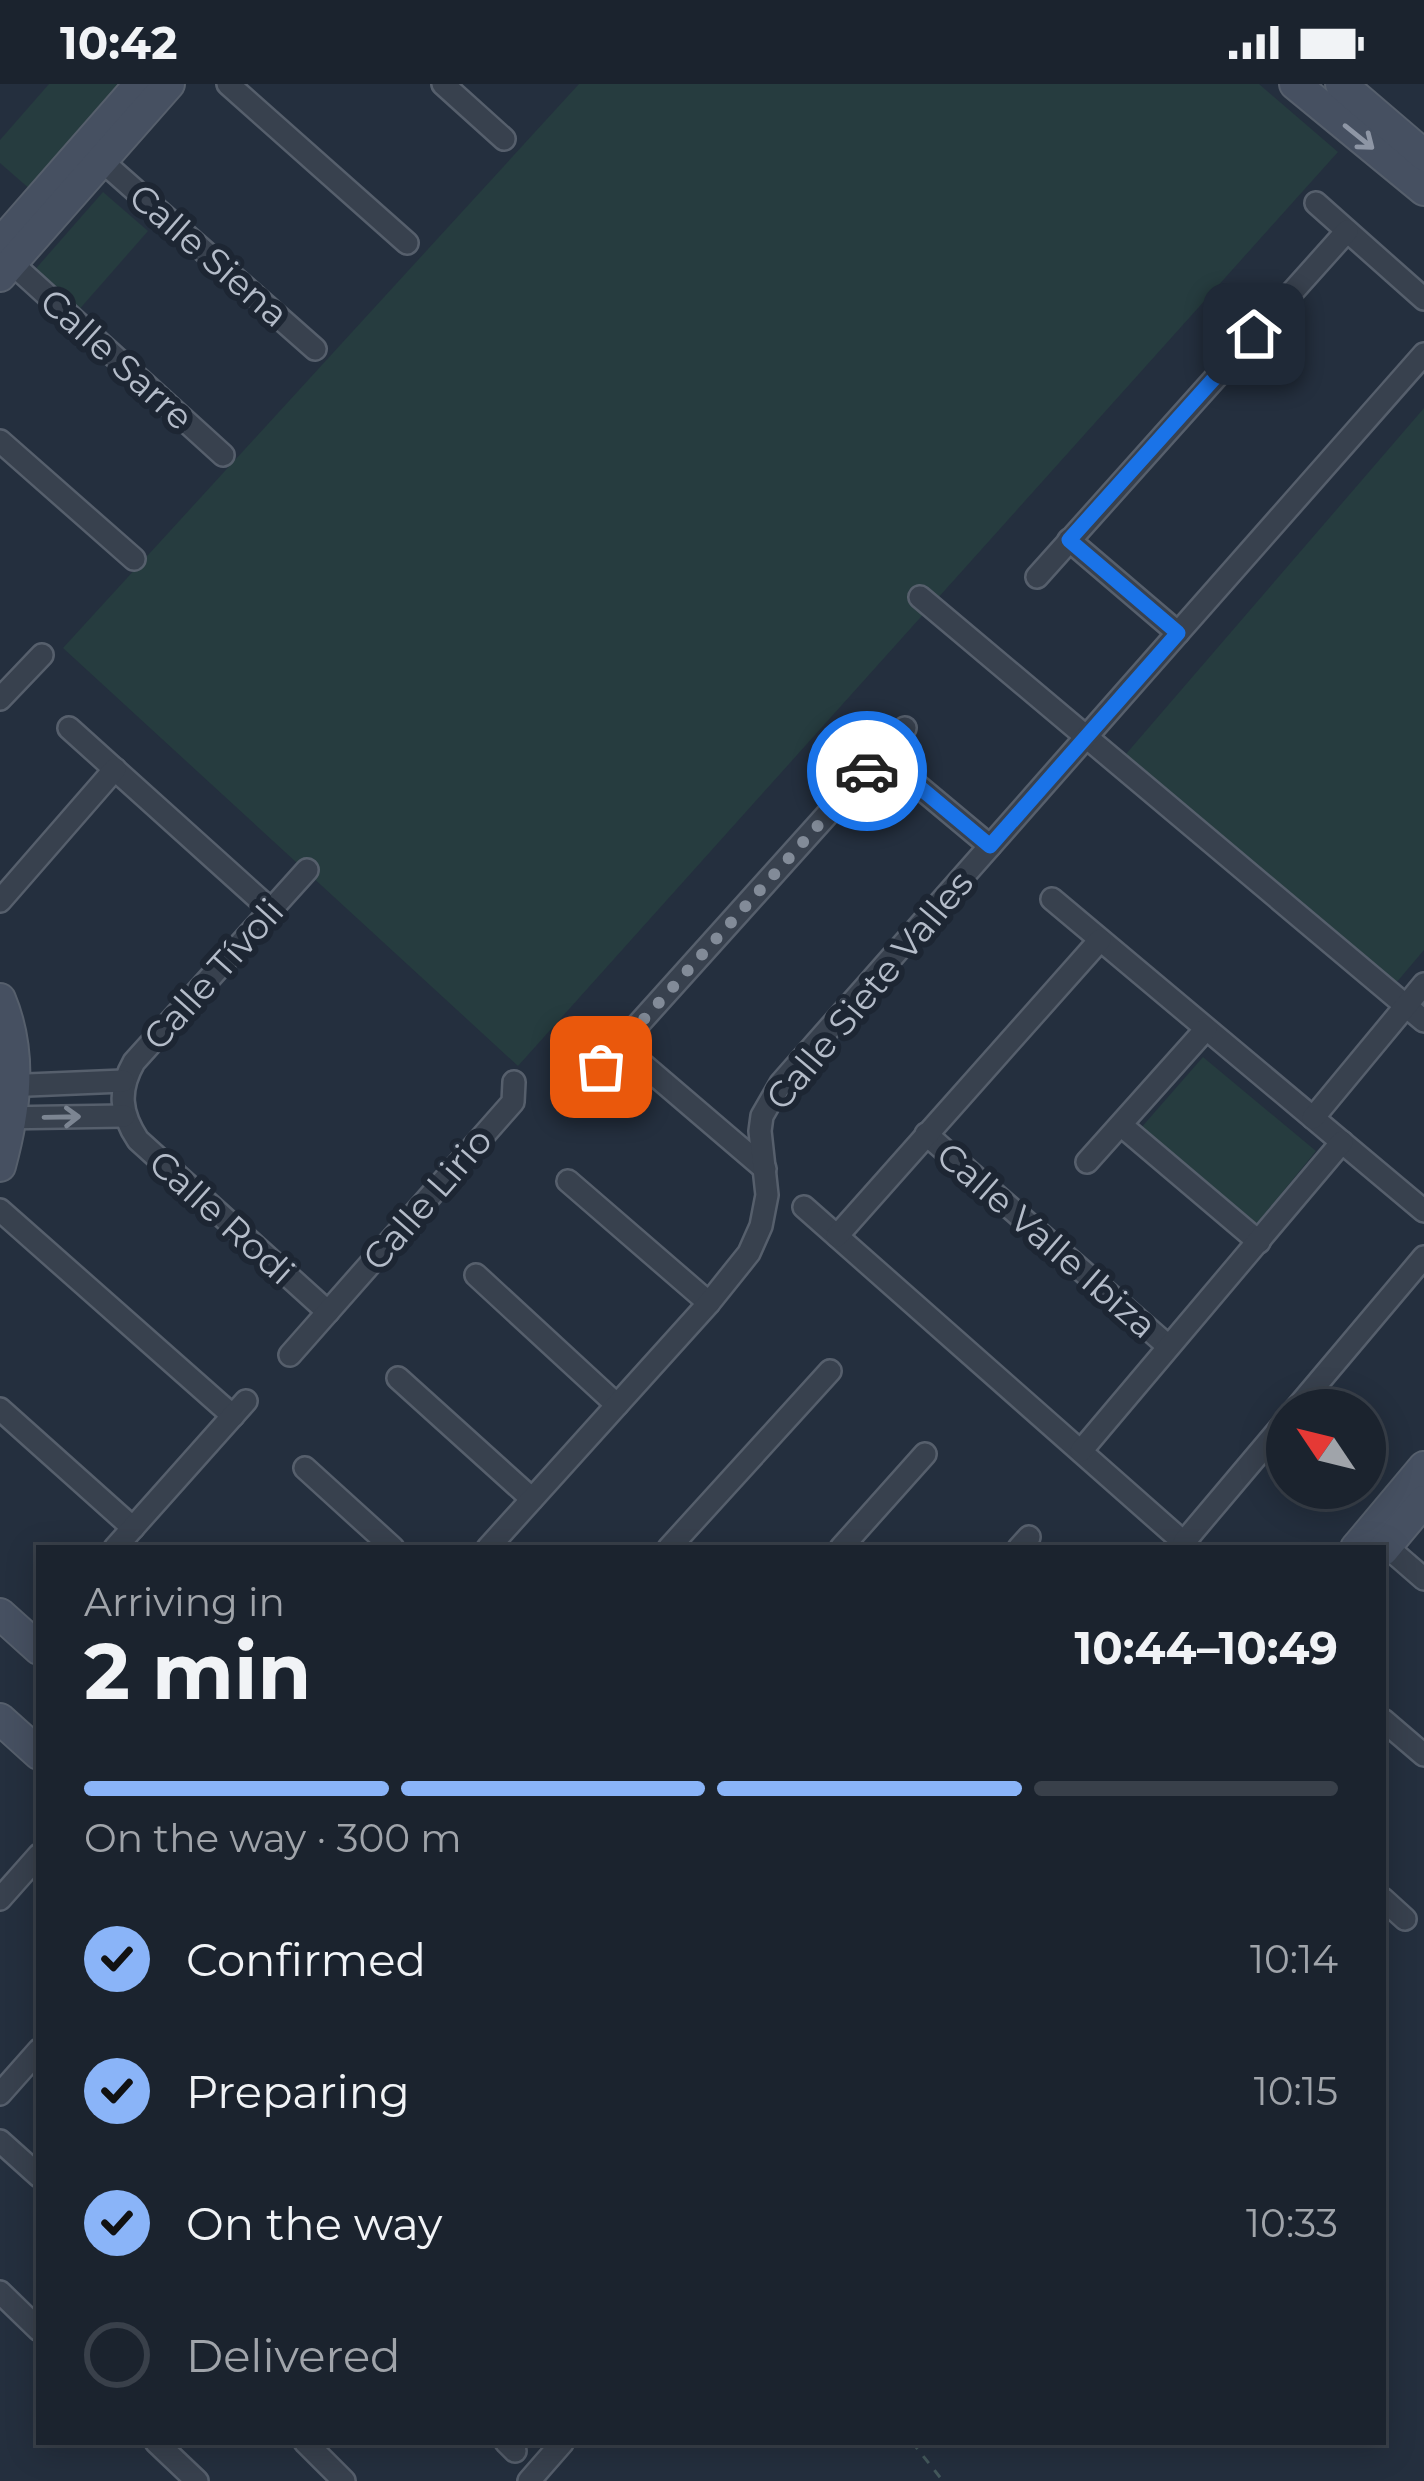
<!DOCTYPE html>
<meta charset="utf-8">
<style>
:root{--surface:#1b232e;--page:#282f3a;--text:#f1f3f6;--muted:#a0a4aa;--line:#39404a;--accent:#8ab4f8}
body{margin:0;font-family:Montserrat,sans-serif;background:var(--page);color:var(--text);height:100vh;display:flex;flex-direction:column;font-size:45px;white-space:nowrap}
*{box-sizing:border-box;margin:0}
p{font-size:39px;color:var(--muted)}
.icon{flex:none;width:66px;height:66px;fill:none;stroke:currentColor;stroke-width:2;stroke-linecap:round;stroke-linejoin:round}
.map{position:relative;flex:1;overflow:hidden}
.side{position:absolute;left:36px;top:1461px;width:1350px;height:900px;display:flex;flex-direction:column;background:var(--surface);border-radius:0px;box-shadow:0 6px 30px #0003,0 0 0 3px var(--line)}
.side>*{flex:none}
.needle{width:78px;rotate:305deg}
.tools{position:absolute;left:1266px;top:1305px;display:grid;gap:24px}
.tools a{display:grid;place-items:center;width:120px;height:120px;border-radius:50%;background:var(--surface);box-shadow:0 6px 30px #0003,0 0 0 3px var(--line);font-size:60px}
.pin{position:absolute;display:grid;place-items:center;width:102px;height:102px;color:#fff;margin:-51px;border-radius:24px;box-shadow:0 6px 18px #0006}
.courier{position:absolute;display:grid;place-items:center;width:120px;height:120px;margin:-60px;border:9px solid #1a73e8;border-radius:50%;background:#fff;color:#222;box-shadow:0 3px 15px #0007}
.headline em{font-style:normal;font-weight:700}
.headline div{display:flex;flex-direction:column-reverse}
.headline{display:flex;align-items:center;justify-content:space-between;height:204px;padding:0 48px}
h1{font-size:78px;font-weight:700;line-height:90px}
.bar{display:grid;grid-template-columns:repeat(4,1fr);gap:18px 12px;align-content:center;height:144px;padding:0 48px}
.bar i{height:15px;border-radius:9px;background:var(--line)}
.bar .current{background:var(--accent)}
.bar p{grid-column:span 4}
ol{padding:0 48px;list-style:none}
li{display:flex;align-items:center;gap:36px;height:132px}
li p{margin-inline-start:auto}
li .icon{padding:12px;border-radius:50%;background:var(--accent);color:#111;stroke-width:4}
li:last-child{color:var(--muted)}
li i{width:66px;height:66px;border:6px solid var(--line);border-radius:50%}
.status{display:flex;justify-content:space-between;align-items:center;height:84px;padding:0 60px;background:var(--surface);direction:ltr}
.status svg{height:33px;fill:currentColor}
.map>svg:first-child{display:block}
.green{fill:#263c3f}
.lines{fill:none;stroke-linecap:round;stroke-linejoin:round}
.street-casing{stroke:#565f6c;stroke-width:26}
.secondary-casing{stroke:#565f6c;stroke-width:34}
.path{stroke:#44595c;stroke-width:3;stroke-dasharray:9 9;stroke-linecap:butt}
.street{stroke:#38414e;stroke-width:21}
.secondary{stroke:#465061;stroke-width:30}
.oneway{stroke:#8e96a5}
.oneway2{stroke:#7c8592}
.done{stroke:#828b98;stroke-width:12;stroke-dasharray:0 21.6}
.route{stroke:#1a73e8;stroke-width:15}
.labels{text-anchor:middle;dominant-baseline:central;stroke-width:12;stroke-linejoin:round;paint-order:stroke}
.street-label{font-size:36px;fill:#b4bcc9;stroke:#1d2633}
</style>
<div class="status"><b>10:42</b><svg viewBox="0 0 49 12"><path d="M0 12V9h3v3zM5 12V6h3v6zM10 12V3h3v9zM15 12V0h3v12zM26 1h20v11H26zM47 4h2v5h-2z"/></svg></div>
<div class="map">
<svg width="1424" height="2397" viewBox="0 0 1424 2397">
<rect width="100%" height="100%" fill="#242f3e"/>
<g class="green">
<polygon points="49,0 124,0 31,106 0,79 0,56"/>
<polygon points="579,0 1259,0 1338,68 518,982 63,564"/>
<polygon points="103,108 148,147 77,228 32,189"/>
<polygon points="1424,324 1424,866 1396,899 1126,670"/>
<polygon points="1203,973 1316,1067 1254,1143 1140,1045"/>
</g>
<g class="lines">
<defs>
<g id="street">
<polyline points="228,0 407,159"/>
<polyline points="443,0 504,55"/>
<polyline points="102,77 315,265"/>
<polyline points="1316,119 1424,215"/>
<polyline points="5,173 223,371"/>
<polyline points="0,357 134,475"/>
<polyline points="1069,456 1178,549"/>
<polyline points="1037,493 1347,147"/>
<polyline points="920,513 1424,937"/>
<polyline points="0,615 42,571"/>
<polyline points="69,644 271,826"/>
<polyline points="881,671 990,762"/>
<path d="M307,786L134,978C118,1006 120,1029 138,1056L328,1228"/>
<polyline points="1052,815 1424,1127"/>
<polyline points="0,817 115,685"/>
<polyline points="620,961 765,1085"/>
<polyline points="600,983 905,644"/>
<polyline points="4,1002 123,997"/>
<polyline points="0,1034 124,1032"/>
<polyline points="1313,1034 1424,900"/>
<polyline points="1121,1041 1259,1158"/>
<polyline points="926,1050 1168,1262"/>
<polyline points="1087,1078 1206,945"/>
<polyline points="568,1097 709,1219"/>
<polyline points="804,1123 1190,1464"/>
<polyline points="0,1126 233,1332"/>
<polyline points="837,1152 1100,856"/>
<polyline points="476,1191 617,1321"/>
<polyline points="290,1271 513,1018 514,998"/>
<polyline points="398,1294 532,1415"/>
<polyline points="0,1325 133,1444"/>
<polyline points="1295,1326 1424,1173"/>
<polyline points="1081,1367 1342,1058"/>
<polyline points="305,1384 393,1464"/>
<polyline points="1184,1458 1287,1336"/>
<polyline points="1386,1462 1424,1495"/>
<polyline points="115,1464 246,1317"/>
<polyline points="488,1464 709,1219 749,1169 761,1142 767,1111 760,1047 762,1032 781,999 1424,270"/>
<polyline points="669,1464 830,1287"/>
<polyline points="841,1464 925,1370"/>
<polyline points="1019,1464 1029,1453"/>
<polyline points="1383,1636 1424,1671"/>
<polyline points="0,1815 39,1771"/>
<polyline points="1383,1815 1405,1835"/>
<polyline points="0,2010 39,1966"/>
<polyline points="0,2057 39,2092"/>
<polyline points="0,2208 39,2246"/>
<polyline points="156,2358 197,2397"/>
<polyline points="305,2358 344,2397"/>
<polyline points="506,2358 515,2367"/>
<polyline points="529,2397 563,2358"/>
</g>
<g id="secondary">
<polyline points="1295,0 1424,106"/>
<polyline points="1341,0 1424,71"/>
<polyline points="0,160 140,0"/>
<polyline points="0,192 169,0"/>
<path d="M0,915C23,970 15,1027 0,1082"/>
<polyline points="1356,1464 1424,1383"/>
<polyline points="1383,1466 1424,1417"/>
<polyline points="0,1530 39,1565"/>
<polyline points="0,1635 39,1670"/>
</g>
</defs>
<use href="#street" class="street-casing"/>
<use href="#secondary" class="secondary-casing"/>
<polyline class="path" points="912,2358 943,2397"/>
<use href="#street" class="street"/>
<use href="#secondary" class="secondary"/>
</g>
<defs><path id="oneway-shaft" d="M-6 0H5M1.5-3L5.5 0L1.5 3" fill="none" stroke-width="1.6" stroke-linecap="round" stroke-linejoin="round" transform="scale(3)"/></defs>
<use class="oneway" href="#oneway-shaft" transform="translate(1359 53) rotate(39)"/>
<use class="oneway2" href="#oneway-shaft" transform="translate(62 1033) rotate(-1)"/>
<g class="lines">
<polyline class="done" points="601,983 867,687"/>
<polyline class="route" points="867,687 881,671 990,762 1178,549 1069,456 1254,250"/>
</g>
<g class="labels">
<g class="street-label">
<text transform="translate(209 171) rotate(41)">Calle Siena</text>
<text transform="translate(117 275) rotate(42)">Calle Sarre</text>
<text transform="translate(213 890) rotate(-48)">Calle Tívoli</text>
<text transform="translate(869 906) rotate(-50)">Calle Siete Valles</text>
<text transform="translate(427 1115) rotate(-49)">Calle Lirio</text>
<text transform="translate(222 1133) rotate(42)">Calle Rodi</text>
<text transform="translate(1047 1156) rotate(41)">Calle Valle Ibiza</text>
</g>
</g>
</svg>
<div class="tools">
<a><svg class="needle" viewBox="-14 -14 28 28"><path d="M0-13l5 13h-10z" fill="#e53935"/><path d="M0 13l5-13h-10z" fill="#a0a4aa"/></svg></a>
</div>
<div class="pin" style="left:601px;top:983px;background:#ea580c"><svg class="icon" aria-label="bag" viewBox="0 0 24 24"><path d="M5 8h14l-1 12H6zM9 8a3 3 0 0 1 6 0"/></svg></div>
<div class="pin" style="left:1254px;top:250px;background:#1f2937"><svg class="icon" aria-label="home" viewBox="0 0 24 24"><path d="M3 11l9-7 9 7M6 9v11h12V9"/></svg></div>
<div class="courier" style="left:867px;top:687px"><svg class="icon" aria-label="car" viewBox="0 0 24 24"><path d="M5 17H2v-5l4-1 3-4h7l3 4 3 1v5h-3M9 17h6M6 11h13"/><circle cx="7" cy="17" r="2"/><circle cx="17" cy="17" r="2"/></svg></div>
<section class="side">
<div class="headline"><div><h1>2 min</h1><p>Arriving in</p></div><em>10:44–10:49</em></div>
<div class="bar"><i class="current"></i><i class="current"></i><i class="current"></i><i></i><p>On the way · 300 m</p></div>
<ol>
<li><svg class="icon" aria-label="check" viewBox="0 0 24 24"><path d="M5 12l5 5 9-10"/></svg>Confirmed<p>10:14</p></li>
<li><svg class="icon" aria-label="check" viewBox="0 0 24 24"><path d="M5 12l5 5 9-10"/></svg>Preparing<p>10:15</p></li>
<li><svg class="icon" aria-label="check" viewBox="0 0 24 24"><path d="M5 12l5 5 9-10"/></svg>On the way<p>10:33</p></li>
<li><i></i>Delivered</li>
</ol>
</section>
</div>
